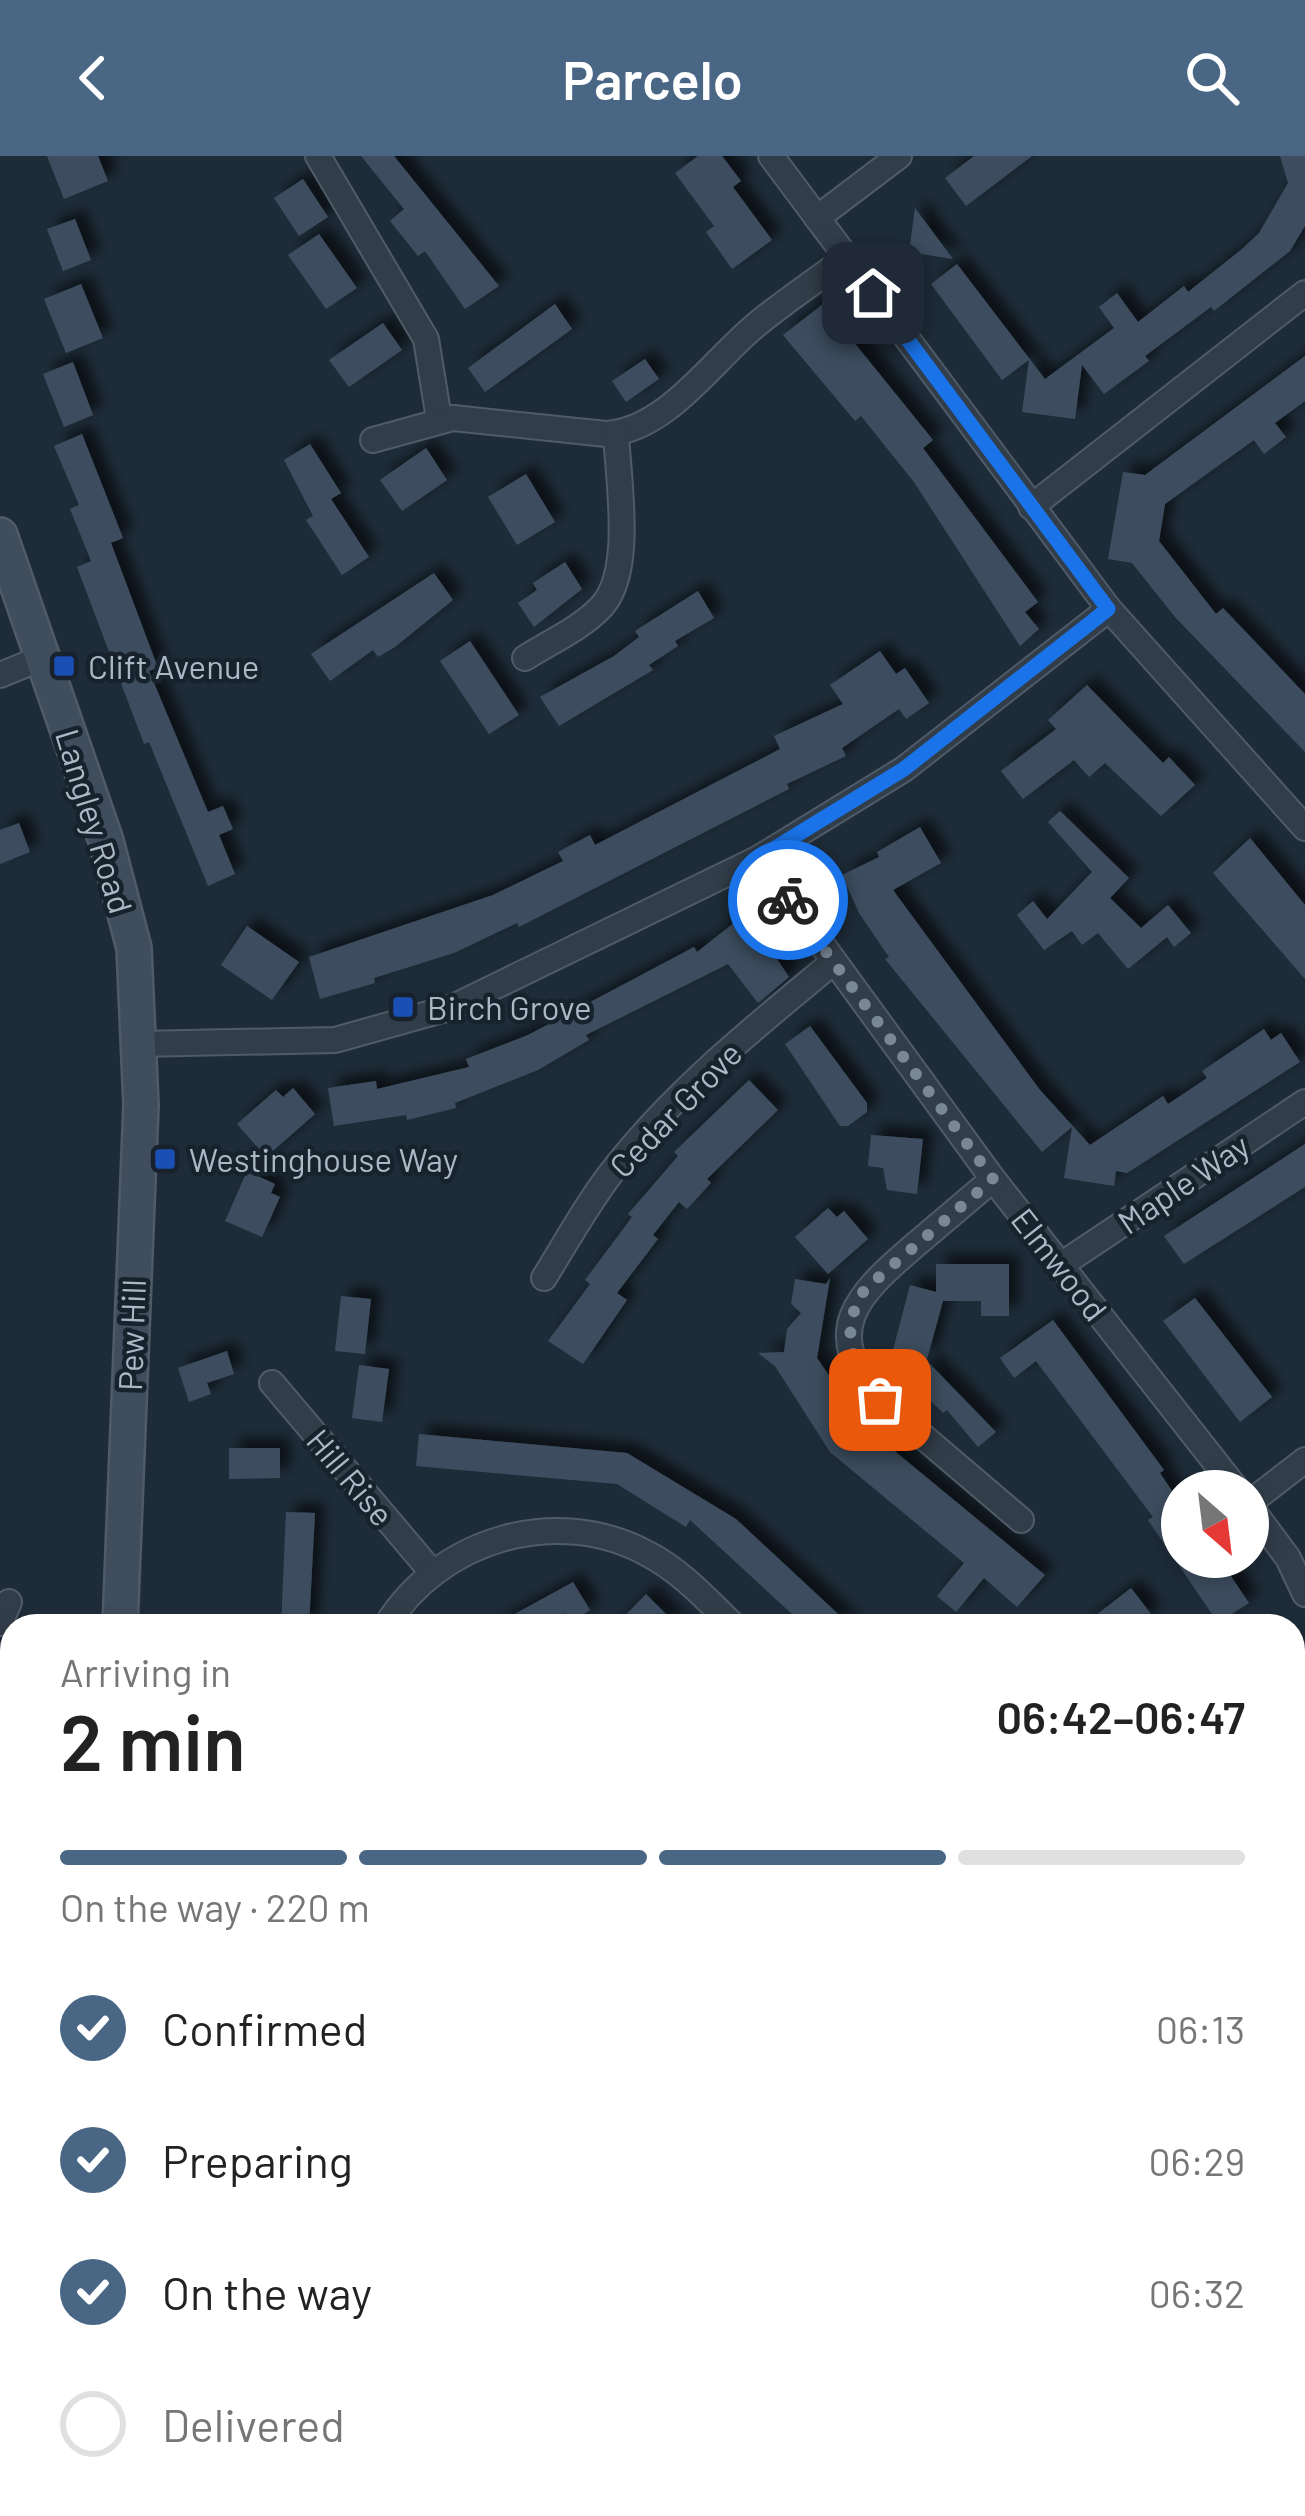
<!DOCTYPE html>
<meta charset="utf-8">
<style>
:root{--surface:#fff;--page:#f6f6f6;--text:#222;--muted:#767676;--line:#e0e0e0;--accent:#496685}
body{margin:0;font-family:Barlow,sans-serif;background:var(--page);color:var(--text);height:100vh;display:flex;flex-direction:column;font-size:45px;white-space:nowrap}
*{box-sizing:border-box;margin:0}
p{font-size:39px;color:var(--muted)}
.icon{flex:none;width:66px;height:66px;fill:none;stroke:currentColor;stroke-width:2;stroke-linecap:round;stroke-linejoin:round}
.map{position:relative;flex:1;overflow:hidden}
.details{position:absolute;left:0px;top:1458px;width:1305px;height:903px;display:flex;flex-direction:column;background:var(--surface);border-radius:36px 36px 0 0;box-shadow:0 6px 18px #0003}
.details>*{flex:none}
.needle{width:78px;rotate:152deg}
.buttons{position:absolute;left:1161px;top:1314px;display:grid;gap:24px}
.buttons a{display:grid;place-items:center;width:108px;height:108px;border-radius:50%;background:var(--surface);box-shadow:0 6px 18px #0003;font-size:60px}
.pin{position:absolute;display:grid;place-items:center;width:102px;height:102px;color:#fff;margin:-51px;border-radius:24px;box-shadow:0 6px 18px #0006}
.courier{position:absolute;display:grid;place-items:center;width:120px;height:120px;margin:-60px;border:9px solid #1a73e8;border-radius:50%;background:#fff;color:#222;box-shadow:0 3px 15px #0007}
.overview em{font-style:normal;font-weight:600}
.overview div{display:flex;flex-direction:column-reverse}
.overview{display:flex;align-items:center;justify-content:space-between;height:204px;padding:0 60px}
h1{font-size:78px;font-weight:600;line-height:90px}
.bar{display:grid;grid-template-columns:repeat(4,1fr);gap:18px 12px;align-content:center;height:144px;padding:0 60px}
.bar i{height:15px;border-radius:9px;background:var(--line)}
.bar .active{background:var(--accent)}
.bar p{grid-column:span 4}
ol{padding:0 60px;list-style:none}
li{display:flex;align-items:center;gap:36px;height:132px}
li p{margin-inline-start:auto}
li .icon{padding:12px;border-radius:50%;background:var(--accent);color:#fff;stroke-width:4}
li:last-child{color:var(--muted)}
li i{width:66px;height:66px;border:6px solid var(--line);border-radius:50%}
header{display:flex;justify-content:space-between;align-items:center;height:156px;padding:0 60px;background:var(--accent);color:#fff;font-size:54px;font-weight:600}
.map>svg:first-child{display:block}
.green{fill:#20393a}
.building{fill:#3e4e5e;filter:url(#shadow)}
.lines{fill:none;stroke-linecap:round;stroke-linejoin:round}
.street-casing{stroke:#4f5b67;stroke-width:28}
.secondary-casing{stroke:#4f5b67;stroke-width:38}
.street{stroke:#313d49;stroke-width:24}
.secondary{stroke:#3f4d5d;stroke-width:33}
.done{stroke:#7a8795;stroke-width:12;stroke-dasharray:0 21.6}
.route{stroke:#1a73e8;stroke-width:15}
.transit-dot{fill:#1a4fb4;stroke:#17222d;stroke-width:4.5}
.labels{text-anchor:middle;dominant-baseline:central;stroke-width:9;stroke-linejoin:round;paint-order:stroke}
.poi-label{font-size:33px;fill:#abb8c6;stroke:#17222d;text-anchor:start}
.street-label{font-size:33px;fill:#abb8c6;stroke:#17222d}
</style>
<header><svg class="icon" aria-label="back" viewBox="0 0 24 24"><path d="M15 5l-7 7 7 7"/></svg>Parcelo<svg class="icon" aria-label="search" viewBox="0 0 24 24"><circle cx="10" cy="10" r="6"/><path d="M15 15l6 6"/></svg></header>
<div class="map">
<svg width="1305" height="2360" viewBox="0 0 1305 2360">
<defs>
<filter id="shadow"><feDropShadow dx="10" dy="-10" stdDeviation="6" flood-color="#0009"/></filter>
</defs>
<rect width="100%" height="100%" fill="#1e2c39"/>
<polygon class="green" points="1293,1723 1305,1723 1305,1807 1293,1805"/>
<g class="building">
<polygon points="47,0 98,0 108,25 64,43"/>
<polygon points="361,0 394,0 499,130 465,153 425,95 418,100 390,65 404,53"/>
<polygon points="698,0 722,0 741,25 733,31 772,84 732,113 706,76 714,70 675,17"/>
<polygon points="974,0 1032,0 966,50 945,22"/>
<polygon points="1280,0 1305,0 1305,70 1290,95 1214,155 1211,151 1145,200 1149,205 1104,238 1082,209 1075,263 1022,256 1029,204 1002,224 931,128 957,108 1045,223 1114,172 1099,151 1117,137 1138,166 1184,130 1188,136 1242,93 1259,77 1288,27"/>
<polygon points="303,23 328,61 299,80 274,42"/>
<polygon points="915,52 953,103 909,96"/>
<polygon points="75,63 91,104 63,115 47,73"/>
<polygon points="319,78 357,132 326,153 288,99"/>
<polygon points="81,128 103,182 66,197 44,143"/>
<polygon points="555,148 572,173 485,236 468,212"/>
<polygon points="823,148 933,284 923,292 1038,446 1025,456 1039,473 1020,490 914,326 861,260 855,265 783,179"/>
<polygon points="383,167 402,194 349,231 329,204"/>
<polygon points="1305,200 1305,245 1275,267 1286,281 1264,298 1254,284 1165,348 1159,385 1216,458 1223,452 1305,538 1305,596 1175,461 1132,407 1108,403 1123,316 1145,319"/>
<polygon points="645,203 659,223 626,246 612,225"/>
<polygon points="73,206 93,259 64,271 43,218"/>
<polygon points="82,278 123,382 111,387 158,512 149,515 208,656 223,650 233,673 219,679 235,718 208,730 149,586 144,588 77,411 91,405 70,353 79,349 54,290"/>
<polygon points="310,288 341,337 331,343 369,401 342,419 306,364 313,360 284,304"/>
<polygon points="426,292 447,324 402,355 380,324"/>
<polygon points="526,318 555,366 517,389 488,341"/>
<polygon points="565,406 582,433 534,471 518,447 537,434 533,427"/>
<polygon points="434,417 453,444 395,491 378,501 373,494 330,525 311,498"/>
<polygon points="698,435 714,462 675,485 678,490 649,509 653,514 559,570 540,541 614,500 639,481 635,475"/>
<polygon points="470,485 519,559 489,578 440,505"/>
<polygon points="880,495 896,518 905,512 929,547 906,563 899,553 842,592 846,600 787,628 789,633 519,771 517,767 454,797 374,822 375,827 320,843 309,801 493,739 563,705 558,696 590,679 595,689 780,593 774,580 843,548 830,529"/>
<polygon points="1087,529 1163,607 1169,601 1195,629 1161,660 1105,607 1089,621 1074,604 1023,643 1001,615 1056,573 1048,564"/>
<polygon points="1060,655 1129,722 1110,742 1141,772 1168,749 1191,777 1174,791 1167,781 1128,813 1098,777 1082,789 1072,775 1044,794 1017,759 1033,745 1047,763 1092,716 1048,666"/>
<polygon points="19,667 30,696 0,708 0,674"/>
<polygon points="920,671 941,707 893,734 1040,934 1090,989 1163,940 1168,948 1207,922 1202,915 1264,873 1271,884 1281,877 1300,906 1127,1017 1116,1015 1114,1030 1064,1022 1072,971 1042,996 885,803 889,801 859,757 842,719 879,701 877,696"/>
<polygon points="1250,682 1305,749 1305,823 1213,717"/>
<polygon points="752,765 789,821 758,847 728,808 586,879 589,884 538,914 455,947 456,952 407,964 406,959 334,970 328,932 376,925 377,933 469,911 466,903 528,879 694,791 697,796 735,766 740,773"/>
<polygon points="247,770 299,806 272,844 221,809"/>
<polygon points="810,870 867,947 867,956 848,970 840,970 785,888"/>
<polygon points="749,924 778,954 707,1023 711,1027 687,1053 679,1046 653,1079 658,1083 617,1137 627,1144 583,1208 548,1185 590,1128 585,1124 632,1061 628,1058 678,1000 674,996"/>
<polygon points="293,932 315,958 266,1001 237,968 276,934 283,941"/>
<polygon points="871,979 923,983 917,1038 887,1034 883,1012 868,1010"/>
<polygon points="1305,988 1305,1031 1184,1108 1164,1080"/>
<polygon points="247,1015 275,1028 271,1037 280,1041 262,1081 225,1065"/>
<polygon points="828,1052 837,1061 844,1055 868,1083 828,1118 795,1081"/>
<polygon points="936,1108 1009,1108 1009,1160 981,1160 981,1145 943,1145 927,1203 893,1194 910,1129 936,1136"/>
<polygon points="830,1122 817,1202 863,1269 1045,1419 1017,1451 984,1422 956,1456 937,1440 964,1407 830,1296 775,1210 758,1197 784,1196 787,1173 801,1157 791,1148 795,1123 826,1128"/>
<polygon points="341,1140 371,1143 365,1198 335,1195"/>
<polygon points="1195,1142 1272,1241 1240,1266 1163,1165"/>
<polygon points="1053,1164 1164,1314 1160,1317 1182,1350 1182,1401 1218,1401 1249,1447 1218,1467 1148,1364 1153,1361 1036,1205 1014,1222 1000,1202"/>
<polygon points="227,1195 234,1218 207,1227 211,1238 189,1246 178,1212"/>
<polygon points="930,1208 996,1276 978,1291 947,1254 943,1257 923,1237 928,1232 918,1219"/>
<polygon points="359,1209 389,1213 382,1266 352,1262"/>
<polygon points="419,1278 627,1297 736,1363 851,1470 805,1470 690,1364 686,1371 617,1328 416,1310"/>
<polygon points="229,1292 280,1292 280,1322 229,1323"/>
<polygon points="286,1356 315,1357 309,1470 281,1470"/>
<polygon points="573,1426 590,1454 571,1466 565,1457 543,1470 493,1470"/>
<polygon points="1131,1432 1151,1458 1136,1470 1082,1470"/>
<polygon points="646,1438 678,1470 615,1470"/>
</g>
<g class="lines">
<defs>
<g id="street">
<polyline points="318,0 426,183 439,263"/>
<polyline points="771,0 1109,453 1305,672"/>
<polyline points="817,62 899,0"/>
<path d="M373,284L453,262L606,278C667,274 712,205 756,169C785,145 817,124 846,102"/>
<polyline points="1031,351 1305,137"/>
<path d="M525,502C550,486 582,472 602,450C634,415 618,323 616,277"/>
<polyline points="0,519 42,502"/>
<polyline points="759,702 993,1023 1238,1335"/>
<polyline points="140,888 335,884 453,851 759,702 904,613 1109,453"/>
<path d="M993,1023C967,1045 940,1068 914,1090C857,1139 819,1175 880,1244L1021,1364"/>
<polyline points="1061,1109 1305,946"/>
<path d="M544,1122C567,1085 588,1046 615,1012C677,933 755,871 832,807"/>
<polyline points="272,1227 431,1415"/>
<polyline points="1305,1304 1248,1348 1288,1402 1305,1438"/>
<polyline points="0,1467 9,1446"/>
<path d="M386,1470C439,1383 557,1348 648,1398C681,1415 708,1445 734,1470"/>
<polyline points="0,1513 12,1517"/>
<polyline points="1293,1710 1305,1710"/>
<polyline points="1293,1840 1305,1841"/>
<polyline points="1293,2125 1305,2146"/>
<polyline points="1293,2280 1305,2269"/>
<polyline points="551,2349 566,2360"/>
<polyline points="518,2360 537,2349"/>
<polyline points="712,2360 719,2349"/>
<polyline points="814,2360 816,2349"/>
<polyline points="1005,2360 1017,2349"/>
<polyline points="1205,2360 1217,2349"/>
</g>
<g id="secondary">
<polyline points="0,379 106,685 134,792 141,949 120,1470"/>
<polyline points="0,2004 12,1991"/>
</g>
</defs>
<use href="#street" class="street-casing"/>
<use href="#secondary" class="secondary-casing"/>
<use href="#street" class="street"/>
<use href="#secondary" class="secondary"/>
</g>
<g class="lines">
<path class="done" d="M788,744L993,1023L865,1133C839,1172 850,1210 880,1244"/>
<polyline class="route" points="788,744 759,702 904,613 1108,453 873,137"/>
</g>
<g class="transit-dot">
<rect x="52" y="498" width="24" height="24" rx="6"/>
<rect x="391" y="839" width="24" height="24" rx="6"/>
<rect x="153" y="991" width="24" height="24" rx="6"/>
</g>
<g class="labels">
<g class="poi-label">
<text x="88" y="510">Clift Avenue</text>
<text x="427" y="851">Birch Grove</text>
<text x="189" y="1003">Westinghouse Way</text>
</g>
<g class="street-label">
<text transform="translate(95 665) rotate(73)">Langley Road</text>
<text transform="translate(675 953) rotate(-46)">Cedar Grove</text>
<text transform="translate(1183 1027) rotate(-34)">Maple Way</text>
<text transform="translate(1060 1108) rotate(52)">Elmwood</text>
<text transform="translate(131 1179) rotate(-88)">Pew Hill</text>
<text transform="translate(351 1321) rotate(50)">Hill Rise</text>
</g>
</g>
</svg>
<div class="buttons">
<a><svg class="needle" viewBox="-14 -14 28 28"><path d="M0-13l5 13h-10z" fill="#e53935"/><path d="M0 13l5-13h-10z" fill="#767676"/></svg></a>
</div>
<div class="pin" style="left:880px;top:1244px;background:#ea580c"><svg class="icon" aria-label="bag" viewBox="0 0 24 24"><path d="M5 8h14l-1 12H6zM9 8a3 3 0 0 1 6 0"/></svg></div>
<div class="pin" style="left:873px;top:137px;background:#1f2937"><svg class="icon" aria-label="home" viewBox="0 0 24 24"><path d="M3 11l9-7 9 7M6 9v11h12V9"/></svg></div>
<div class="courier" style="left:788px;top:744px"><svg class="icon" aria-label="bike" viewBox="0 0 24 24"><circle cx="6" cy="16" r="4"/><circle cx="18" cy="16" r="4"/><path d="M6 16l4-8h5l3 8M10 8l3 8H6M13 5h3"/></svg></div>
<section class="details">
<div class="overview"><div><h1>2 min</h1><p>Arriving in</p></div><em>06:42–06:47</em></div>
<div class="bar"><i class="active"></i><i class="active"></i><i class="active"></i><i></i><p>On the way · 220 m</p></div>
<ol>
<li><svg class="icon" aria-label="check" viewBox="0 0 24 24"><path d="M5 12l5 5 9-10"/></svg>Confirmed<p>06:13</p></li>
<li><svg class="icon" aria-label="check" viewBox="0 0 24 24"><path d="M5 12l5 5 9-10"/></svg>Preparing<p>06:29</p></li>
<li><svg class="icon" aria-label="check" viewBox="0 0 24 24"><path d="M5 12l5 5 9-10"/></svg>On the way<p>06:32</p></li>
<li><i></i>Delivered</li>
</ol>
</section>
</div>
